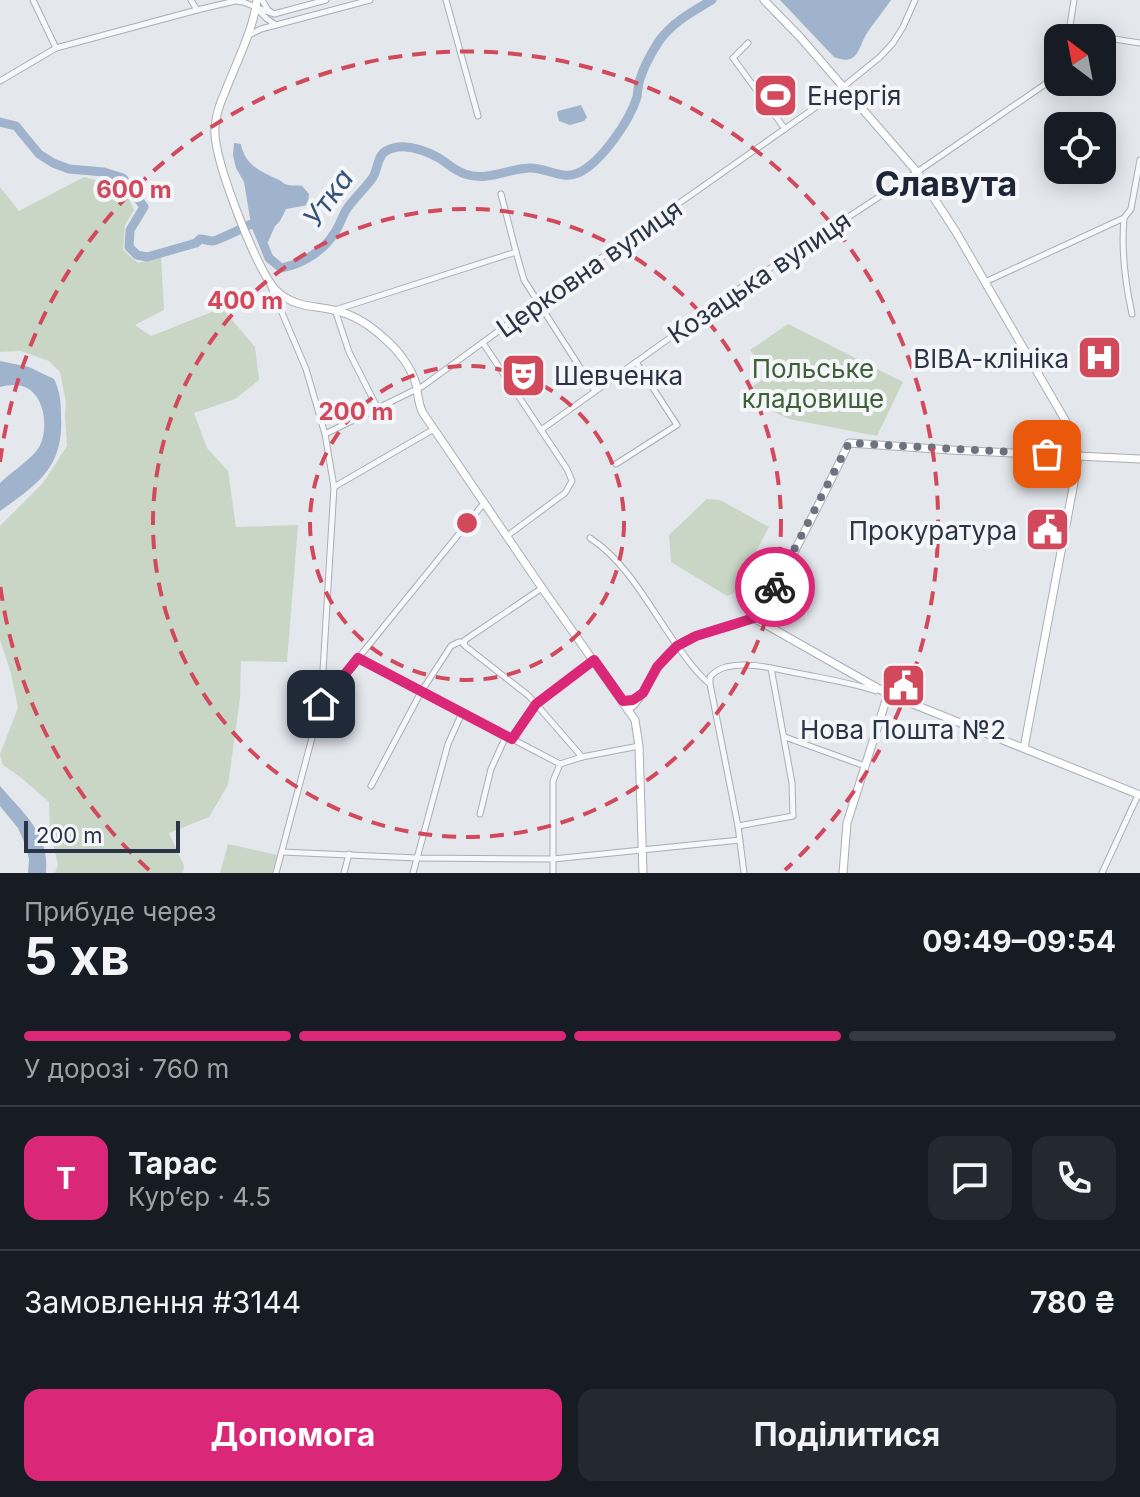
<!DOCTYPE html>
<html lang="uk">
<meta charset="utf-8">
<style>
:root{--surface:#171b24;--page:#242831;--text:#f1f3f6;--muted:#9ea1a6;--line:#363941;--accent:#db2777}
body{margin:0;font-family:Inter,sans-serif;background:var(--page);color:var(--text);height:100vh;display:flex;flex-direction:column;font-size:30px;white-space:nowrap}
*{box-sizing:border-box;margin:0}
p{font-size:26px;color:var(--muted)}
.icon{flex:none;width:44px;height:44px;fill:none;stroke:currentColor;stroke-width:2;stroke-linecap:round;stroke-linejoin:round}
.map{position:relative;height:873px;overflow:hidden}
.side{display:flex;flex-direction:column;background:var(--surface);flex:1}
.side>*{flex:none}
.needle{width:52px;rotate:328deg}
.fabs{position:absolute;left:1044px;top:24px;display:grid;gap:16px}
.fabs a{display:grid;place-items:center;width:72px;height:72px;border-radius:16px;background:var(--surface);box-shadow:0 4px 20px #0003;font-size:40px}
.scale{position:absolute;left:24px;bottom:20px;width:156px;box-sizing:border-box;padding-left:8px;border:4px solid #2b3445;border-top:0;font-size:22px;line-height:28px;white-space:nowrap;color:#2b3445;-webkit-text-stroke:6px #f4f6f9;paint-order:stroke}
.pin{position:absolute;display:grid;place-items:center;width:68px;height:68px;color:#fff;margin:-34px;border-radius:16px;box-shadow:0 4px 12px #0006}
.courier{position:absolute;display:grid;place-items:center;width:80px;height:80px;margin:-40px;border:6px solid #db2777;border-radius:50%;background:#fff;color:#222;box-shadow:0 2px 10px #0007}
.headline em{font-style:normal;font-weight:700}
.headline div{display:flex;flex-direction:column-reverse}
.headline{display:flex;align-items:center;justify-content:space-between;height:136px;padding:0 24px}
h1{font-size:52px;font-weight:700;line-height:60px}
.bar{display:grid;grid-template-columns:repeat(4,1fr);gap:12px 8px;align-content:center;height:96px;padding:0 24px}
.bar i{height:10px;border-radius:6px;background:var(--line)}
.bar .current{background:var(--accent)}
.bar p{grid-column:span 4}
.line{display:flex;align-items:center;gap:20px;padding:0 24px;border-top:2px solid var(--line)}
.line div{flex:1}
.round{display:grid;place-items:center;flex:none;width:84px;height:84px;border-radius:16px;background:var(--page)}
.button{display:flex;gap:16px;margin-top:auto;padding:16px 24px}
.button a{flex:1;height:92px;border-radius:16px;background:var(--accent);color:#fff;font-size:32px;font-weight:700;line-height:92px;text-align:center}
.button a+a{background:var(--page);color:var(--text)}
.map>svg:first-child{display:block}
.green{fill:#c9d6c5}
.water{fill:#9fb4cc}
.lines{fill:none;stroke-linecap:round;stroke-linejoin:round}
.river{stroke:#9fb4cc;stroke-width:9}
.street-casing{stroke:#a9aeb7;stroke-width:7}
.secondary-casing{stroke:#a9aeb7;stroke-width:9}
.street{stroke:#f7f8fa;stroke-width:5}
.secondary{stroke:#fff;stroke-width:7}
.done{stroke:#6c737f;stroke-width:8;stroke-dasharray:0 14.4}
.route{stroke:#db2777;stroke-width:10}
.ring{fill:none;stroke:#d1495b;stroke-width:4;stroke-dasharray:14 10}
.labels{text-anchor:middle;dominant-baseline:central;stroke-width:8;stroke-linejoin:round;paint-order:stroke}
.poi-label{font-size:26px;fill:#2b3445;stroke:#f4f6f9;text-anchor:start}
.street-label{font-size:26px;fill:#2b3445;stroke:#f4f6f9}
.park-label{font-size:26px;fill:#3f6138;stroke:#f4f6f9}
.water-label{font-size:28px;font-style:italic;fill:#34527a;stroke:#f4f6f9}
.district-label{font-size:34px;font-weight:bold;fill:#1d2536;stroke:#f4f6f9}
.centre{fill:#d1495b;stroke:#f4f6f9;stroke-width:4}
.ring-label{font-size:24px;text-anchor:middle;font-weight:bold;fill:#d1495b;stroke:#f4f6f9;stroke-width:8;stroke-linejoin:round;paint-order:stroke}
</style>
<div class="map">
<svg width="1140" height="873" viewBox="0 0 1140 873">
<rect width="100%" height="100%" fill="#e4e7ec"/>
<g class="green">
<polygon points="84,177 124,187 134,210 125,225 123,250 138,263 161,257 164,310 135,325 151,336 222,308 255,347 259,380 235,399 194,413 207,448 228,471 236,527 298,525 287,662 241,661 240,698 228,785 209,817 169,833 184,866 183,873 55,873 58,864 50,832 49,802 20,777 3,765 0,754 18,708 11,673 0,640 0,526 43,483 67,446 65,416 66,402 60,372 49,361 21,351 0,352 0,187 19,211"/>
<polygon points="788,324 903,382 877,436 789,419 739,396 769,375 750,350"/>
<polygon points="707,499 720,500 769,527 734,593 727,596 671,562 669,535"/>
<polygon points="228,844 277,855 272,873 220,873"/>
</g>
<g class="water">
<path d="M780,0H891C883,12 874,22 867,33C858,47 859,67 834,57Z"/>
<polygon points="581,105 587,117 584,121 570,125 559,121 557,113 558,111"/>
<path d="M234,143L241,144C244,164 261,172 277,179C284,182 282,184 289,185C293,186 298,185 302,186L309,194L308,205L286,209L280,221L275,226L268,242H258L251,224L244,182L236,168L233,155Z"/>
<path d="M0,361L29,367L54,379C60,391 61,402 61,416C64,467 38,484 0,511V483C12,471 28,462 38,449C49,432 46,396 25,387C17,384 8,385 0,387Z"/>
<path d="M0,786C23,813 50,834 46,873H28L29,859L25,844L18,828L0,806Z"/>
</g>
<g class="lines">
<path class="river" d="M0,122L16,126L39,154L53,163L69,169L104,172L123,178L144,207L130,230L129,247L137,255L147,257L196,243L200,239C204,239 209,241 213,241C216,241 245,227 251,224L256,226L269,258L281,268C302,264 324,251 335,232C340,225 342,217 346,210C354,198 365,189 373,177C378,169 377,156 386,151C402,142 424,150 439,158C447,163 455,171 465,174C488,182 508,168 531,168C546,168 563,180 578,173C601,163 630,120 637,97C638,91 638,85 640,79C644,66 652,52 659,41C674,21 692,12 712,0"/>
<defs>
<g id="street">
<polyline points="33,0 56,48"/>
<polyline points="191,0 197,10"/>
<polyline points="262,0 268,10 274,14 326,0"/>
<polyline points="446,0 478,116"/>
<polyline points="257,9 267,19 276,25"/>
<polyline points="1069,32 1140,43"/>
<polyline points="247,36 261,29 370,0"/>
<polyline points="1068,38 1074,0"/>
<polyline points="748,43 733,58 785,129"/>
<polyline points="0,81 56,48 197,10 235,1 243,2 271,13"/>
<polyline points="501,194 516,252"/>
<path d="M1124,219C1121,252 1125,282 1132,314"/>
<polyline points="985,282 1124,218 1131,209 1140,160"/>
<polyline points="271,287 306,369 325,434 334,487 321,704 276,873"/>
<polyline points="483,343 567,469 572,481 565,493 507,536"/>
<polyline points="378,409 349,352 335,310 516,252 524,280 595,391"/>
<polyline points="541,430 734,292 917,172 1044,85 1058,72"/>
<polyline points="325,434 423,386 537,303 833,95 880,57 893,43 903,27 915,0"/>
<polyline points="616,464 677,425 636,362"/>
<polyline points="334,487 434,429"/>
<path d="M590,538C630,564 653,614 681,651C690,663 698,675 710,684L738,826L744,873"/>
<polyline points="542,588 465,640 464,645 529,696 582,757"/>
<polyline points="358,658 560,764 553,781 553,873"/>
<path d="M710,683V677C715,671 719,669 726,667C750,661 778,670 802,674C827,679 852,683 876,691"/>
<polyline points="321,704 484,503"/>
<polyline points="785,737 865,766"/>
<polyline points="512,739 536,704 593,660"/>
<polyline points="560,764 582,757 639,746"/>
<polyline points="371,786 421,692 451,646 459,642 464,642"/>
<polyline points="480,814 491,769 506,736"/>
<polyline points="738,826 793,816 792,783 771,668"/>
<polyline points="282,852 417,858 553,859 740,840"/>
<polyline points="344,873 349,854"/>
<polyline points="413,873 448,744 462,713"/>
<polyline points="1102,873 1138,795"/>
</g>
<g id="secondary">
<path d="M257,0C253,31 236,63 225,92C220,103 216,114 215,127C212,156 252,255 269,281C273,288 279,294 286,298C300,307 317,306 333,310C354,314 370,325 385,339C398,350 411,367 416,384C418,394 418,404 423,413L542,588L628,710L635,720L639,746L643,873"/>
<polyline points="764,0 800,37 917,172 956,232 1072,432 1078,455 1076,472 1024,748"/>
<polyline points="754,618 888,694 1140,795"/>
<path d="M628,710C649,692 654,663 676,647C698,630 727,631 751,618C770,608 835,471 849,443L951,450L1140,459"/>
<polyline points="843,873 847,823 888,694"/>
</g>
</defs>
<use href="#street" class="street-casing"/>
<use href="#secondary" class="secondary-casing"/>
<use href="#street" class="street"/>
<use href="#secondary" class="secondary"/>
</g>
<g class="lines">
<polyline class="done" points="775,587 849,443 1047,454"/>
<polyline class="route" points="321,704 358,658 512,739 536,704 594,660 623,701 633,700 643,693 657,667 677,646 696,636 754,618 775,587"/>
</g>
<g class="ring">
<circle cx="467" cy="523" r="157"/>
<circle cx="467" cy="523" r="314"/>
<path d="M149 870A471 471 0 0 1 0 584M0 462A471 471 0 1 1 785 870"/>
</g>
<defs>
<symbol id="stadium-square" viewBox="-11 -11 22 22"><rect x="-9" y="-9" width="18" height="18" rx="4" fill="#d1495b" stroke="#f4f6f9"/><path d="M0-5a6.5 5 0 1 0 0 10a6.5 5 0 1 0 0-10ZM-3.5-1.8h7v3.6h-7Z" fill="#fff"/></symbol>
<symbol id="hospital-square" viewBox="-11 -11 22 22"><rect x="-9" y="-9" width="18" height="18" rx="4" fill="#d1495b" stroke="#f4f6f9"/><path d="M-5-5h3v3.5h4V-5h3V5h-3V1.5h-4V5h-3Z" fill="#fff"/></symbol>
<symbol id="theatre-square" viewBox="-11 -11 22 22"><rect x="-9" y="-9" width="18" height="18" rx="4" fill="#d1495b" stroke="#f4f6f9"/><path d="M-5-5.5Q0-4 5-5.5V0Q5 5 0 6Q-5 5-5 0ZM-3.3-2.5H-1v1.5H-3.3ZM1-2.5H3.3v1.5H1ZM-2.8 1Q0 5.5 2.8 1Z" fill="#fff"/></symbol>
<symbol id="civic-square" viewBox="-11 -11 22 22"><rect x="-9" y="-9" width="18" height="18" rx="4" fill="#d1495b" stroke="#f4f6f9"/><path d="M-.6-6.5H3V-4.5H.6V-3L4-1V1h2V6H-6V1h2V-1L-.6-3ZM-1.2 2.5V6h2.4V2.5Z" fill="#fff"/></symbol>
</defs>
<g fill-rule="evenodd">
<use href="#stadium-square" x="750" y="70" width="51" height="51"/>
<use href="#hospital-square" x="1074" y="332" width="51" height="51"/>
<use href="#theatre-square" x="498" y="350" width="51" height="51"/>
<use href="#civic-square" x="1022" y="504" width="51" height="51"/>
<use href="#civic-square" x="878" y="660" width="51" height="51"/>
</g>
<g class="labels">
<g class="poi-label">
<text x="807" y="95">Енергія</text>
<text x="1069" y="358" text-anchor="end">ВІВА-клініка</text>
<text x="554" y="375">Шевченка</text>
<text x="1017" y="530" text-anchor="end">Прокуратура</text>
<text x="903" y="729" text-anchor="middle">Нова Пошта №2</text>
</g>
<g class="street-label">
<text transform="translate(589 268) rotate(-35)">Церковна вулиця</text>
<text transform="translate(759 277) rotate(-34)">Козацька вулиця</text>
</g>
<g class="park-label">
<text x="813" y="368">Польське<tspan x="813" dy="30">кладовище</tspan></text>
</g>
<g class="water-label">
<text transform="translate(328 198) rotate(-54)">Утка</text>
</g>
<g class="district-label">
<text x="946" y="183">Славута</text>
</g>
</g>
<circle cx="467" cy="523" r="12" class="centre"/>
<g class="ring-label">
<text x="134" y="198">600 m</text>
<text x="245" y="309">400 m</text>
<text x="356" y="420">200 m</text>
</g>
</svg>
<div class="fabs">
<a><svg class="needle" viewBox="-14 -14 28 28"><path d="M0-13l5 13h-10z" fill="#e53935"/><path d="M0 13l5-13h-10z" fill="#9ea1a6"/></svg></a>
<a><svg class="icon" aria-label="locate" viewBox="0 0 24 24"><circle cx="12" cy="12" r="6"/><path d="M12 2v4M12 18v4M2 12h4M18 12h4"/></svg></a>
</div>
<div class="scale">200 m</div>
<div class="pin" style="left:1047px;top:454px;background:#ea580c"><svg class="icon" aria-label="bag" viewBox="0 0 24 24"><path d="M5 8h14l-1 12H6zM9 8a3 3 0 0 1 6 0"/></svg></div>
<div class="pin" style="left:321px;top:704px;background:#1f2937"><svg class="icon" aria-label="home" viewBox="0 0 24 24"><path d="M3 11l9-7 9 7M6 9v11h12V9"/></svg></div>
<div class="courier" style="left:775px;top:587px"><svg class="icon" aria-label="bike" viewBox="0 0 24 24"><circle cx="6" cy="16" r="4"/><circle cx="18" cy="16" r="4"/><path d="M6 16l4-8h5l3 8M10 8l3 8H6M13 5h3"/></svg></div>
</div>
<section class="side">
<div class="headline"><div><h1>5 хв</h1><p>Прибуде через</p></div><em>09:49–09:54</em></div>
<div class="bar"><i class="current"></i><i class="current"></i><i class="current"></i><i></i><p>У дорозі · 760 m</p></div>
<div class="line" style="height:144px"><b class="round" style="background:var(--accent);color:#fff">Т</b><div><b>Тарас</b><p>Кур’єр · 4.5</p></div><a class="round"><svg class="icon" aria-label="chat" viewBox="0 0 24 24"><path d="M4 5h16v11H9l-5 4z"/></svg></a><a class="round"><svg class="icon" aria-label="phone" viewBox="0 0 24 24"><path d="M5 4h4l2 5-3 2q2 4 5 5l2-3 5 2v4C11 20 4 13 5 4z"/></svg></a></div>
<div class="line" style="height:104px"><div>Замовлення #3144</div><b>780 ₴</b></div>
<div class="button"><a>Допомога</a><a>Поділитися</a></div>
</section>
